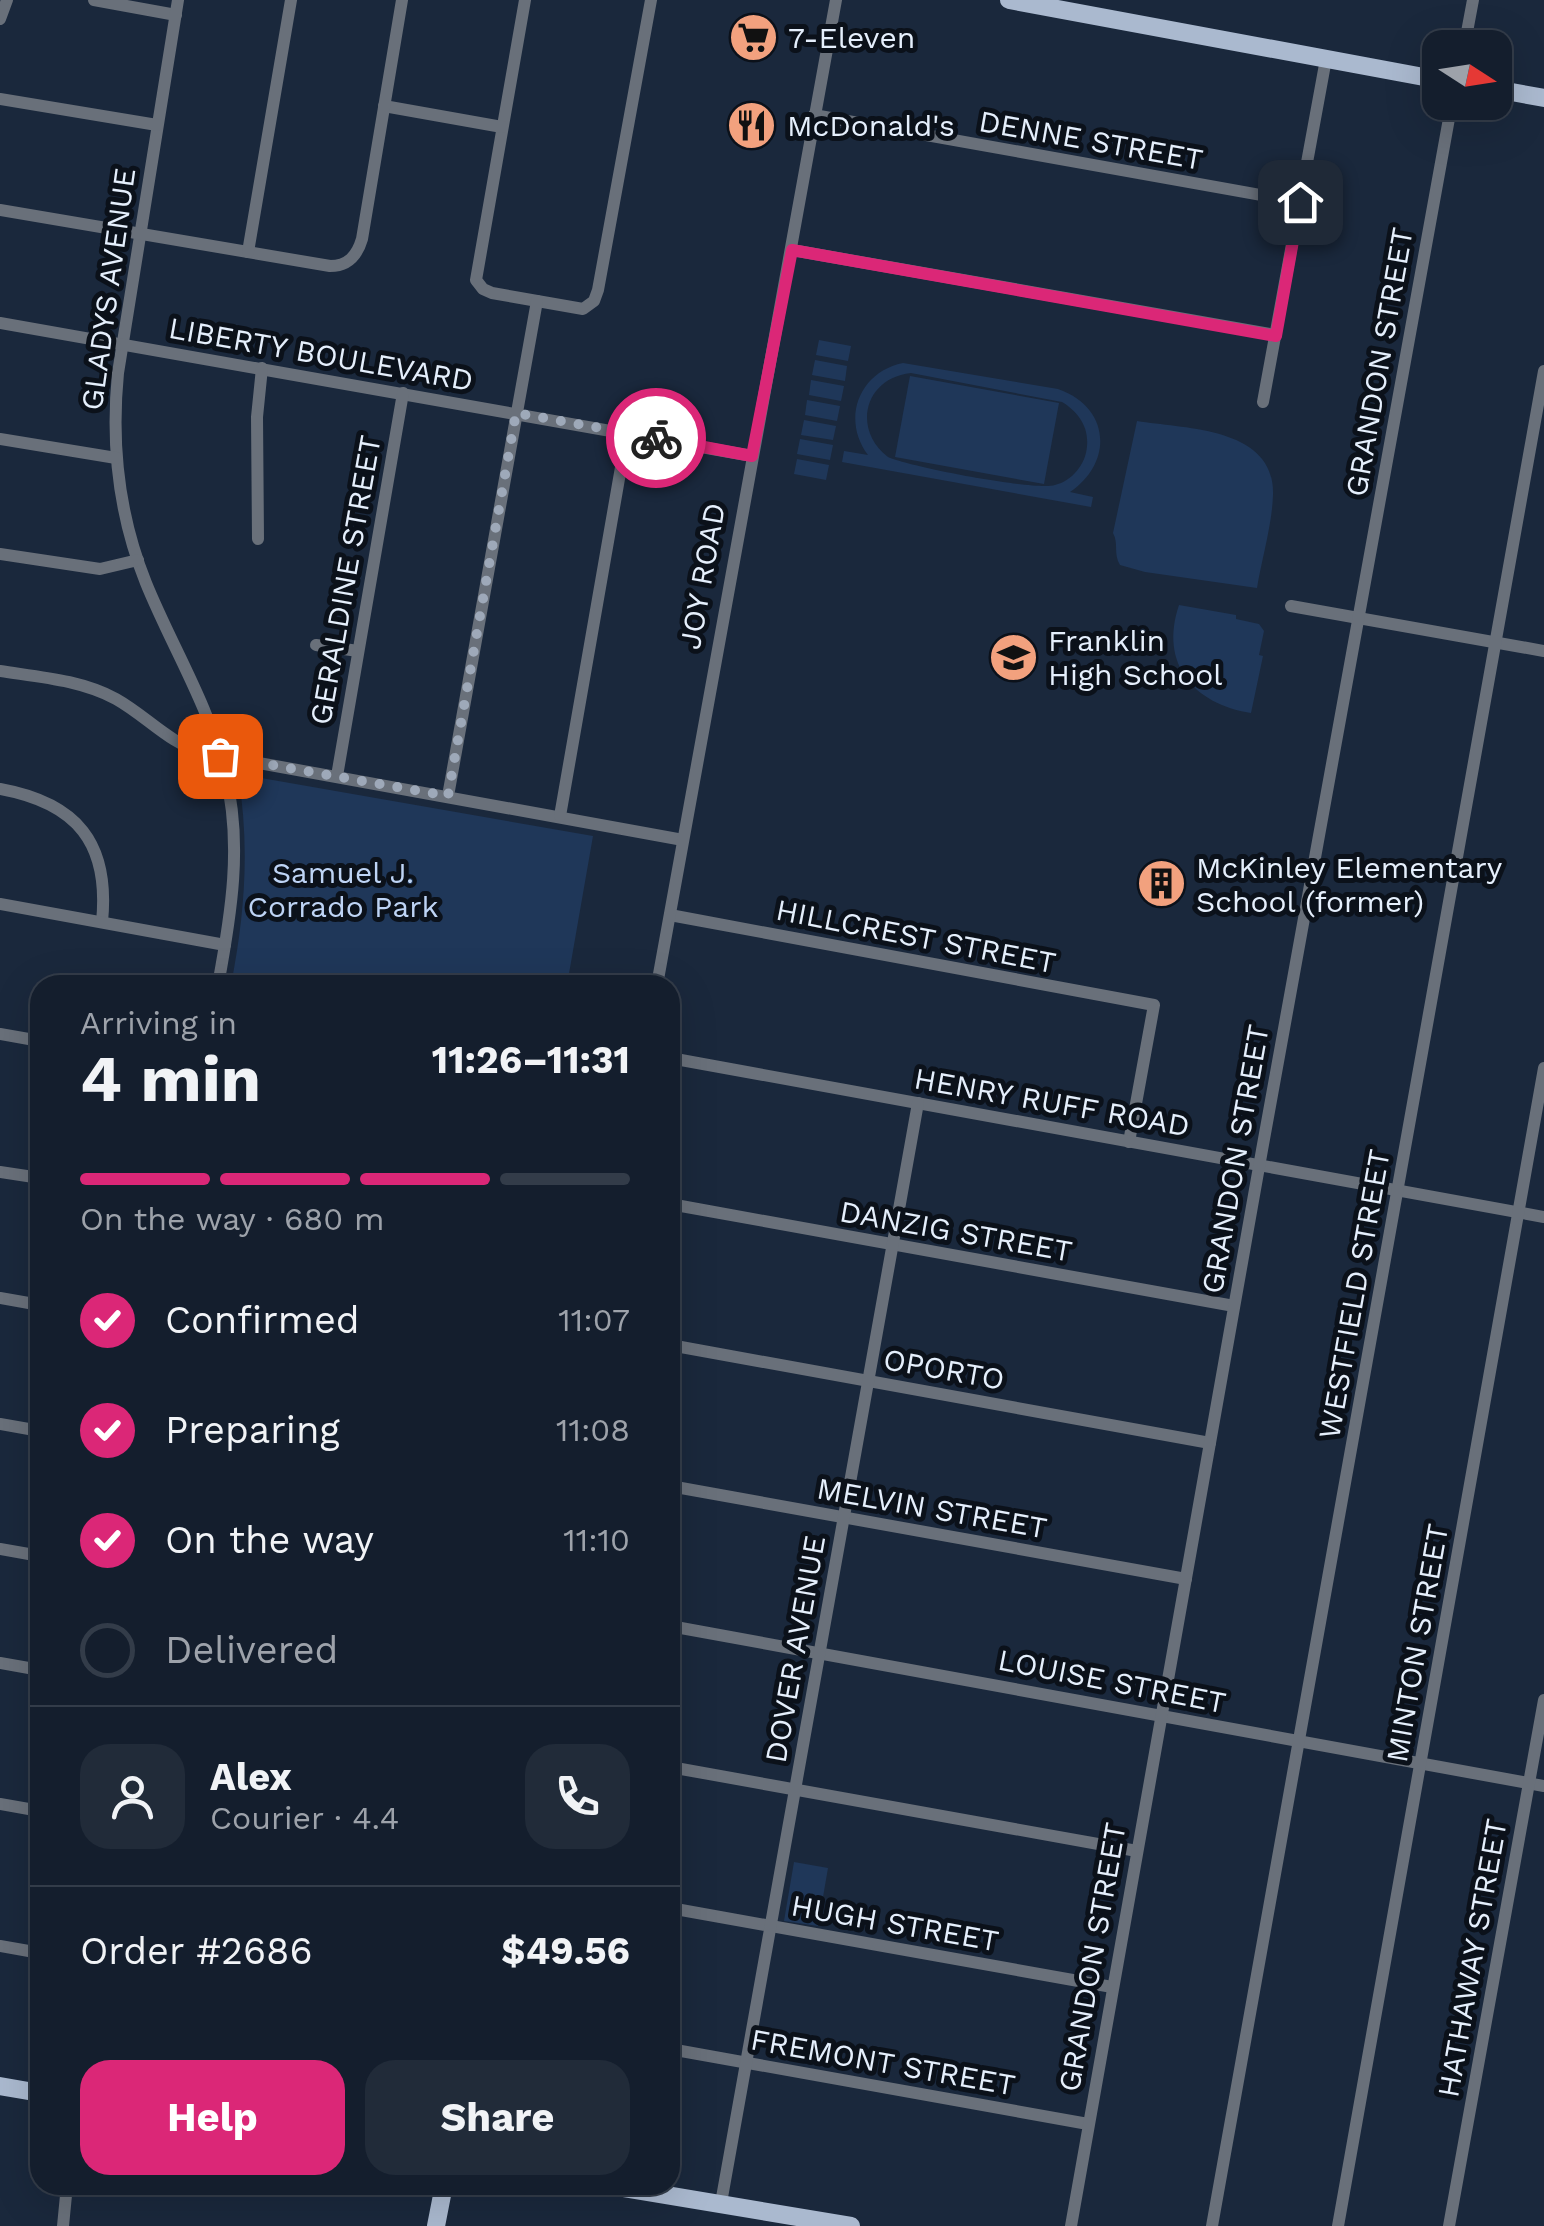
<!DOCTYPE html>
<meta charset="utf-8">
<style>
:root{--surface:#141e2d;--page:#212b39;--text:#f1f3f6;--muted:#9da2aa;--line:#333c49;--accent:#db2777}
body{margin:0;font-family:"Work Sans",sans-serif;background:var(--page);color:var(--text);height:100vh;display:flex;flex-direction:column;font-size:38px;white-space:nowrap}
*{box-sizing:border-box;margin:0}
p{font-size:32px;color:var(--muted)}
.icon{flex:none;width:55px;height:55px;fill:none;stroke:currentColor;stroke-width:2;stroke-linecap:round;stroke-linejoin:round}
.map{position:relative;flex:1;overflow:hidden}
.panel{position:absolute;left:30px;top:975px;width:650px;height:1220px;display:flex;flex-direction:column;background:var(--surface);border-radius:30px;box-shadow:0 10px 40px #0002,0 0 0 2px var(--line)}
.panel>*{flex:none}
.needle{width:65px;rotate:102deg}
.controls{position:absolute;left:1422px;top:30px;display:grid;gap:20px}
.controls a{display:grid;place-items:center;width:90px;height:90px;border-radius:20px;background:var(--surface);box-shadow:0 10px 40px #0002,0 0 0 2px var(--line);font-size:50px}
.pin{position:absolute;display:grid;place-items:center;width:85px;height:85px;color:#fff;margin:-42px;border-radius:20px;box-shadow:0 5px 15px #0006}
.courier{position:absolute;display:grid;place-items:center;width:100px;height:100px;margin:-50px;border:8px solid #db2777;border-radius:50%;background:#fff;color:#222;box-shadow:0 2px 12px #0007}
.overview em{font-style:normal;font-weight:700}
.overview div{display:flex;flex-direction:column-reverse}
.overview{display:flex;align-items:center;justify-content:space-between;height:170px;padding:0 50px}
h1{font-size:65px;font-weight:700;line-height:75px}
.bar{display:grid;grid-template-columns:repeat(4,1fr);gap:15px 10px;align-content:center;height:120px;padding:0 50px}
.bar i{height:12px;border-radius:8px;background:var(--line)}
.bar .selected{background:var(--accent)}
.bar p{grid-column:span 4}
.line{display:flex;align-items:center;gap:25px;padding:0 50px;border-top:2px solid var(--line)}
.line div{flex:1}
.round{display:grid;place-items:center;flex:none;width:105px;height:105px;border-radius:30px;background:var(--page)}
ol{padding:0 50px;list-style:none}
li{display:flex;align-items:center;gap:30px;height:110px}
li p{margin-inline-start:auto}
li .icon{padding:10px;border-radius:50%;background:var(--accent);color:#fff;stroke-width:4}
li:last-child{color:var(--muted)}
li i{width:55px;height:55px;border:5px solid var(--line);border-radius:50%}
.cta{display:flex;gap:20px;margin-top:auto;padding:20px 50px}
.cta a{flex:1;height:115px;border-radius:30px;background:var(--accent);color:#fff;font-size:40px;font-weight:700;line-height:115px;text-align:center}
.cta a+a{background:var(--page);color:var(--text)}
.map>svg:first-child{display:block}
.green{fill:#1f3759;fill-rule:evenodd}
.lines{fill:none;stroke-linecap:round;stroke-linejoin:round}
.minor{stroke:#69707a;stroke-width:12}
.major{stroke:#aab9cf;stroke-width:18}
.done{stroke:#9ea9b9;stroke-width:10;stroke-dasharray:0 18}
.route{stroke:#db2777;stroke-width:12}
.labels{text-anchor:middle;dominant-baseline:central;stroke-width:10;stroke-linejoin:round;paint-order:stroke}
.poi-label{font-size:30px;fill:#e5effc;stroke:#0b111a;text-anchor:start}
.street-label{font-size:30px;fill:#e5effc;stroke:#0b111a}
.park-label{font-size:30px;fill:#bed4f5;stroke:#0b111a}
</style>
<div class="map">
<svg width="1544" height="2226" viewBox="0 0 1544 2226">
<rect width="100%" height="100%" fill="#1a283c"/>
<g class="green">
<polygon points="819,340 851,346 848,361 816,355"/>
<polygon points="815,360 847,366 845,381 812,375"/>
<path d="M903,363L1058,389C1110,407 1114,462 1070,492L1093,497L1091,507L842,462L844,451L868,455C841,419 859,372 903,363ZM911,373L1062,402C1077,411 1089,426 1087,446C1086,464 1072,481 1055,485C1035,491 910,467 888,457C852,430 864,378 911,373Z"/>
<polygon points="910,376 1059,403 1044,484 895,457"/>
<polygon points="811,380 844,386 841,401 809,395"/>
<polygon points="807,400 840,406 837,421 805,415"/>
<polygon points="804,420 836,426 833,440 801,435"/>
<path d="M1137,421C1186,429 1275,427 1273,495C1272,525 1262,558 1257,588L1145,572L1120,565C1113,553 1119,544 1113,533Z"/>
<polygon points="800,439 833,445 830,460 797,454"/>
<polygon points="797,459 829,465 826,480 794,474"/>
<path d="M1179,605L1236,615V619L1259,624L1264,631L1259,655L1263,656L1251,713C1194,704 1159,664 1179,605Z"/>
<path d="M238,774L593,836L567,985H231C245,914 250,846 238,774Z"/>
<polygon points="794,1862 828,1868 818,1926 784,1921"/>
</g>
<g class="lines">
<g class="minor">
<polyline points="94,0 176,15"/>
<path d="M178,0L118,373C111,444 119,516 146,583C172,647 209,705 225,773C243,843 231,915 218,985"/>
<polyline points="525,0 476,280 483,289 492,293 583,309 594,301 598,290 651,0"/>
<polyline points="0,19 7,0"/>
<polyline points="1464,48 1473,0"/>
<polyline points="0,99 157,125"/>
<polyline points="384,106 502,127"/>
<polyline points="814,115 1300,202"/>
<path d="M0,210L330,266C348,266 357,256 362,239L402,0"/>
<polyline points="792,250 1276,335"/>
<polyline points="248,252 291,0"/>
<polyline points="0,323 752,456"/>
<polyline points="1263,402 1326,59"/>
<polyline points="0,439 116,458"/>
<polyline points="258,539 257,417 262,368"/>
<polyline points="0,554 100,569 138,560"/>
<polyline points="1291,606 1544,651"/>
<polyline points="316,645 358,651"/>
<path d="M0,671C39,677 81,680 116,699C148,717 168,743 204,753L683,840"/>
<polyline points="337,776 403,393"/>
<path d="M0,789C77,803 110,843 102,922"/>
<polyline points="448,796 537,301"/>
<polyline points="560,816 627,433"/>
<polyline points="0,904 225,945"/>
<polyline points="670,915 1154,1005 1129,1142"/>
<polyline points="657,985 836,0"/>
<polyline points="0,1034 40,1041"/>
<polyline points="670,1058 1544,1217"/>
<polyline points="0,1172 40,1178"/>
<polyline points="670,1204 1234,1306"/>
<polyline points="0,1298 40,1305"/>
<polyline points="670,1345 1210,1443"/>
<polyline points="0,1424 40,1431"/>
<polyline points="670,1486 1186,1579"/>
<polyline points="0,1549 40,1556"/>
<polyline points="670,1626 1544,1786"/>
<polyline points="0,1663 40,1670"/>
<polyline points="670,1767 1137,1851"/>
<polyline points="0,1804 40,1811"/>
<polyline points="670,1908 1112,1987"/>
<polyline points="0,1946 40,1953"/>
<polyline points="670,2049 1088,2124"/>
<polyline points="721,2203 918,1103"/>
<polyline points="63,2226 67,2185"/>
<polyline points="1071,2226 1262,1150 1452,102"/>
<polyline points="1212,2226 1544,371"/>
<polyline points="1338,2226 1544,1068"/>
<polyline points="1449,2226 1544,1700"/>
</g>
<g class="major">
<polyline points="1009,0 1440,80"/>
<polyline points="1495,89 1544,98"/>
<polyline points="0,2086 40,2093"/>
<polyline points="606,2185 851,2226"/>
<polyline points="436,2226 444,2185"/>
</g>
</g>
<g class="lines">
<polyline class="done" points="220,756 448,796 516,413 656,438"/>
<polyline class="route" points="656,438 752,456 792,250 1276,336 1300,202"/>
</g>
<defs>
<symbol id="supermarket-disc" viewBox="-11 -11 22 22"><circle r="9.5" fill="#f2a17e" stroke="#0b111a"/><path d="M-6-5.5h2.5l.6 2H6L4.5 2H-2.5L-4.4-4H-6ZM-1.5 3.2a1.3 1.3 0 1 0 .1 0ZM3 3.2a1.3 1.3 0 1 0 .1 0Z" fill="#111"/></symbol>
<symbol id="restaurant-disc" viewBox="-11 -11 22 22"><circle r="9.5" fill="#f2a17e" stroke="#0b111a"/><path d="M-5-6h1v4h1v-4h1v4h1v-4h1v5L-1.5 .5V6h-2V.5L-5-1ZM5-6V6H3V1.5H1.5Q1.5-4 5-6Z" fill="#111"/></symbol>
<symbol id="school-disc" viewBox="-11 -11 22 22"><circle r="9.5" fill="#f2a17e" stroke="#0b111a"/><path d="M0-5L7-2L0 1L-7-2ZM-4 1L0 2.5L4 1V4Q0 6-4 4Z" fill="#111"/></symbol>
<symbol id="building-disc" viewBox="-11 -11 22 22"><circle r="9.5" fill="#f2a17e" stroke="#0b111a"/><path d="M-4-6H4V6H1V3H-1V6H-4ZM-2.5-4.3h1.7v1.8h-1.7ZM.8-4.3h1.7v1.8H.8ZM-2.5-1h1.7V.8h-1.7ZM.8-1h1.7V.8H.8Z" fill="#111"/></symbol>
</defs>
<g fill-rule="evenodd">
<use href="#supermarket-disc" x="726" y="10" width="55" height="55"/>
<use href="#restaurant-disc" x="724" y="98" width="55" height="55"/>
<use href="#school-disc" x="986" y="630" width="55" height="55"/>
<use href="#building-disc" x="1134" y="856" width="55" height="55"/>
</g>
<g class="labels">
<g class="poi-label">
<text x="788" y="37">7-Eleven</text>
<text x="787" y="125">McDonald's</text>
<text x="1048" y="640">Franklin<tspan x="1048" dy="34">High School</tspan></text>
<text x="1196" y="867">McKinley Elementary<tspan x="1196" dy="34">School (former)</tspan></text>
</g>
<g class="street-label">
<text transform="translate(1091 140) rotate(10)">DENNE STREET</text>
<text transform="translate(108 289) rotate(-82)">GLADYS AVENUE</text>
<text transform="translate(321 354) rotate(10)">LIBERTY BOULEVARD</text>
<text transform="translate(1379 362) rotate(-80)">GRANDON STREET</text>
<text transform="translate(702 576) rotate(-80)">JOY ROAD</text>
<text transform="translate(345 580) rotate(-80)">GERALDINE STREET</text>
<text transform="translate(916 936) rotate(11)">HILLCREST STREET</text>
<text transform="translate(1052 1102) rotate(10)">HENRY RUFF ROAD</text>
<text transform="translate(1235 1159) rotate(-80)">GRANDON STREET</text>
<text transform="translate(956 1231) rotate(10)">DANZIG STREET</text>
<text transform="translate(1354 1294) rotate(-80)">WESTFIELD STREET</text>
<text transform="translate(944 1369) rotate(10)">OPORTO</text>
<text transform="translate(932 1508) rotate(10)">MELVIN STREET</text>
<text transform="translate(1417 1643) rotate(-80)">MINTON STREET</text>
<text transform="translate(795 1649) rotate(-80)">DOVER AVENUE</text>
<text transform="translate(1112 1681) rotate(11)">LOUISE STREET</text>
<text transform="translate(895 1923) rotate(10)">HUGH STREET</text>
<text transform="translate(1092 1957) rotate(-80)">GRANDON STREET</text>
<text transform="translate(1472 1958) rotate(-80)">HATHAWAY STREET</text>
<text transform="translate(883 2062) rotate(10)">FREMONT STREET</text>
</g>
<g class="park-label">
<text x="343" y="872">Samuel J.<tspan x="343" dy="34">Corrado Park</tspan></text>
</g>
</g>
</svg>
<div class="controls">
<a><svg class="needle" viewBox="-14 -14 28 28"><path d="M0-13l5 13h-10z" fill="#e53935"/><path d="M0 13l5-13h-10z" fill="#9da2aa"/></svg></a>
</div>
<div class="pin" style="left:220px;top:756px;background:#ea580c"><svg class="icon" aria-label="bag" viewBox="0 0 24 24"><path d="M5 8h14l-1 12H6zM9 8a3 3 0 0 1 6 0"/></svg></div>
<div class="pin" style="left:1300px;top:202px;background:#1f2937"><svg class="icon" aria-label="home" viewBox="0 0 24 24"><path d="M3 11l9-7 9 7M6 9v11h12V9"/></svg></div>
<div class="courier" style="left:656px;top:438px"><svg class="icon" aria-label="bike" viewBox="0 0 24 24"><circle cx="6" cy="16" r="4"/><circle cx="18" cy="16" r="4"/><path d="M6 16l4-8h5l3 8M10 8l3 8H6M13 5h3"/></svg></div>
<section class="panel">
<div class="overview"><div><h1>4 min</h1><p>Arriving in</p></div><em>11:26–11:31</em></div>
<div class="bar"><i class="selected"></i><i class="selected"></i><i class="selected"></i><i></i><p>On the way · 680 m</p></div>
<ol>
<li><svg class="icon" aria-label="check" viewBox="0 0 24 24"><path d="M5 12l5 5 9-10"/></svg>Confirmed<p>11:07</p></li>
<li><svg class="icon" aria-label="check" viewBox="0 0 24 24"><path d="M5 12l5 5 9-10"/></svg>Preparing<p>11:08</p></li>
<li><svg class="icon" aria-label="check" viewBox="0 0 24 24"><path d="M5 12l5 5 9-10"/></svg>On the way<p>11:10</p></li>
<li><i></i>Delivered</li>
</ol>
<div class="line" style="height:180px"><a class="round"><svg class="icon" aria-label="person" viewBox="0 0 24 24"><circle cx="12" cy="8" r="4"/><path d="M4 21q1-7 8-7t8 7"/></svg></a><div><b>Alex</b><p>Courier · 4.4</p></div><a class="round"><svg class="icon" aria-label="phone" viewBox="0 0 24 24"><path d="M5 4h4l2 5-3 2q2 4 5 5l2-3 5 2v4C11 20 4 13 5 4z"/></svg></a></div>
<div class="line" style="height:130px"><div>Order #2686</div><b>$49.56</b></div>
<div class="cta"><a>Help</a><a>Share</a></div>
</section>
</div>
